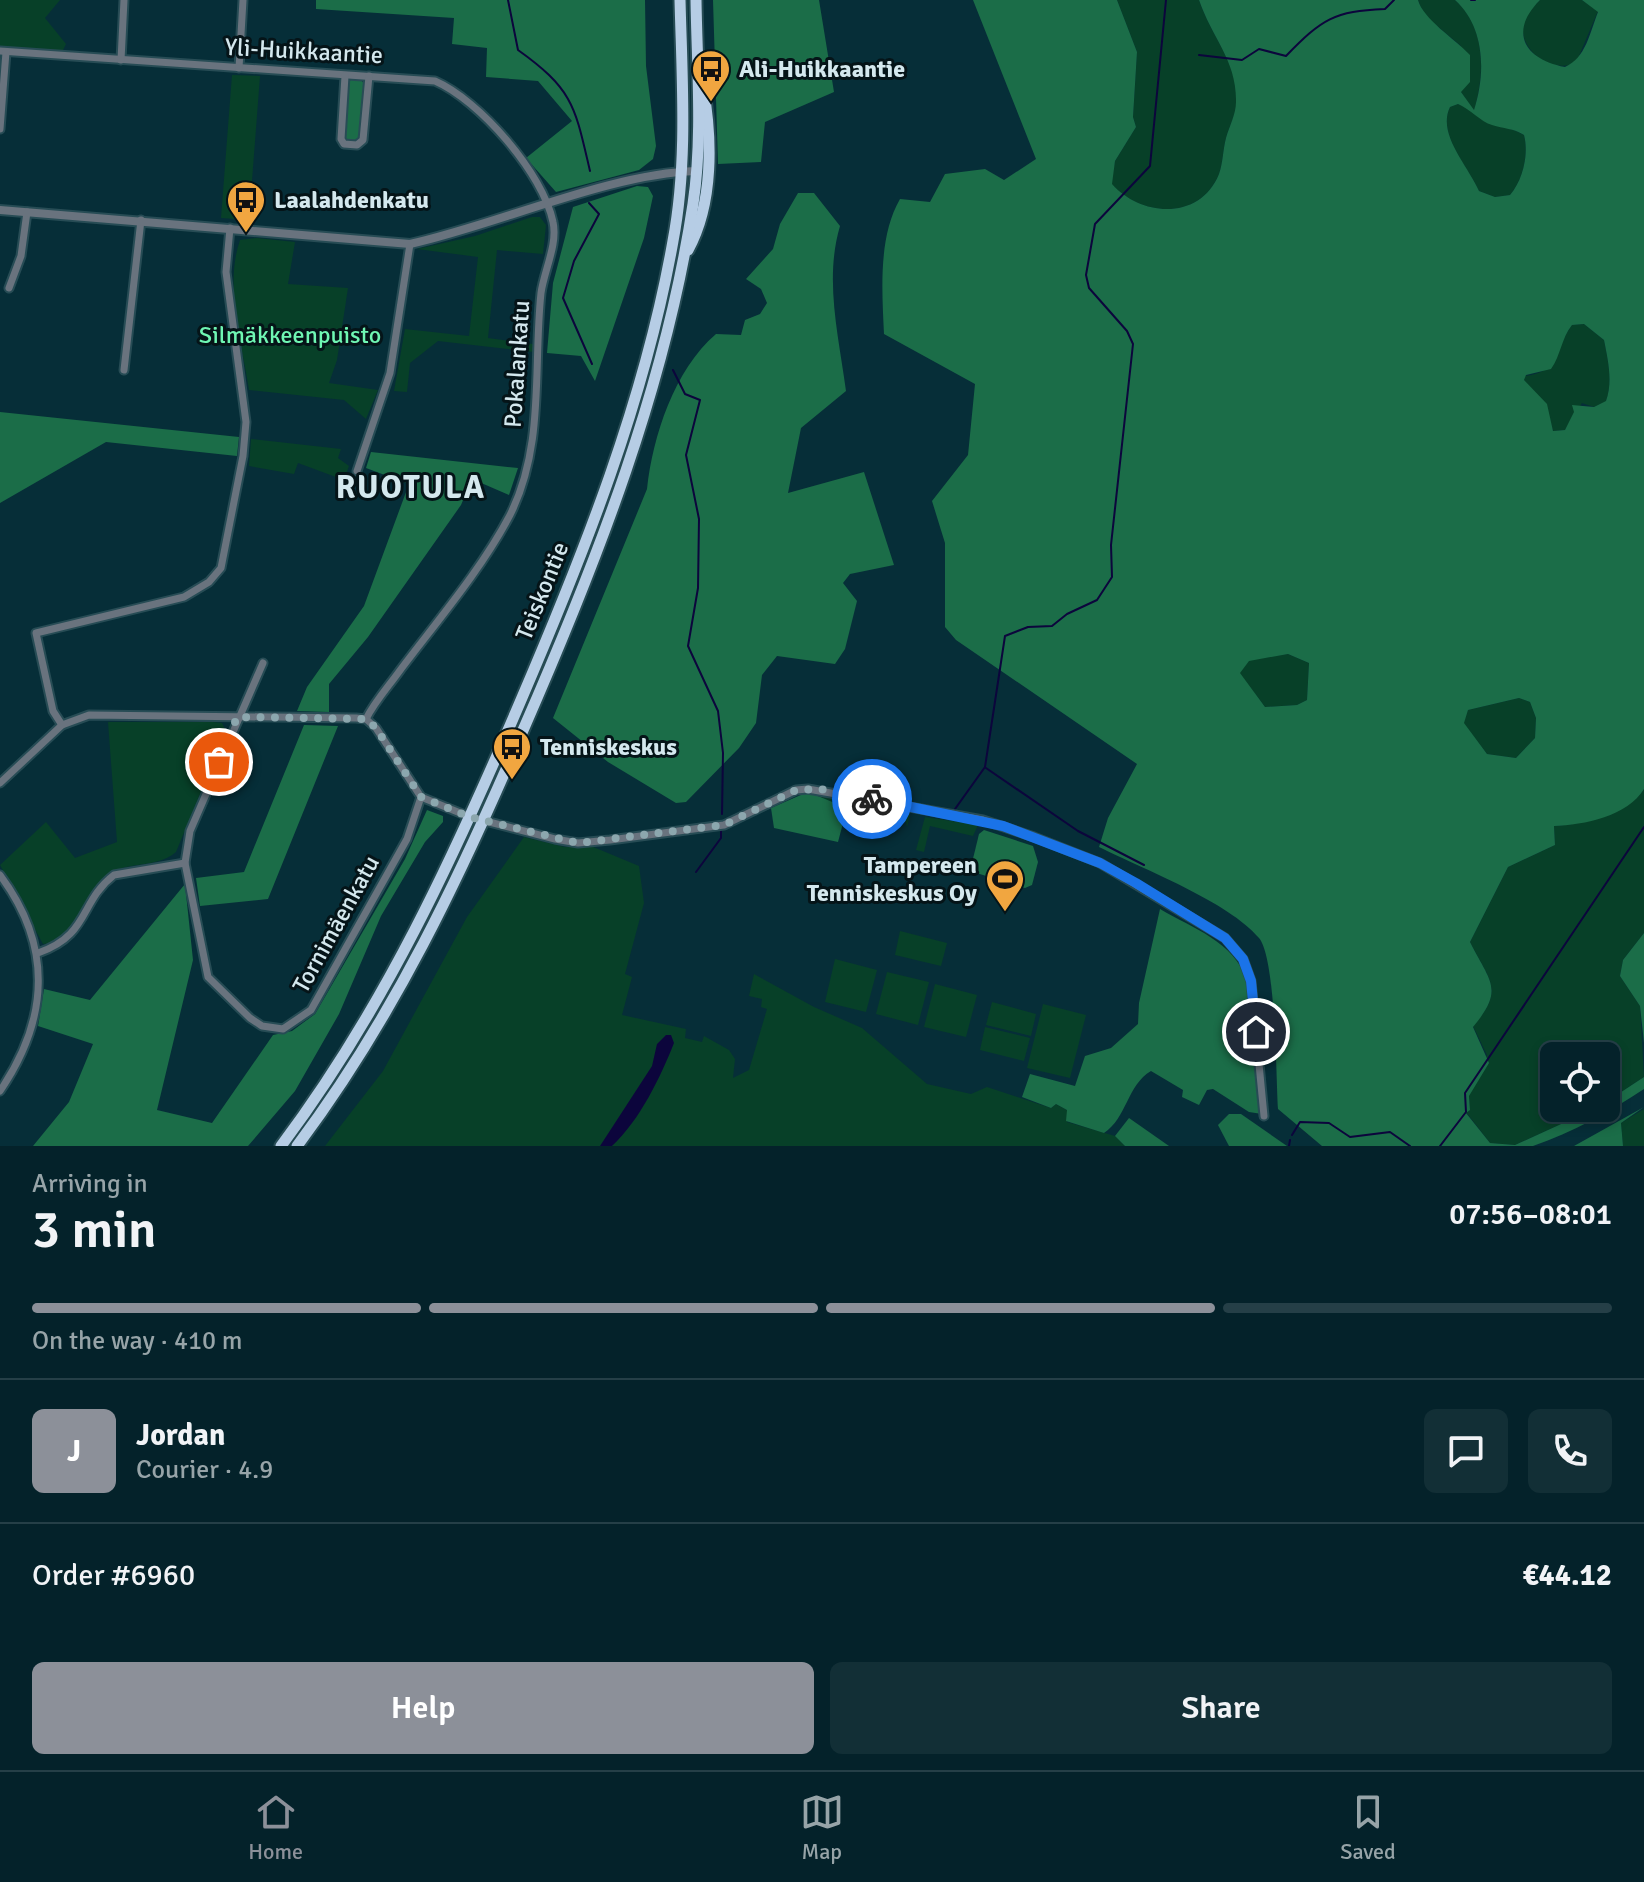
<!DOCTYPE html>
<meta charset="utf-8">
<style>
:root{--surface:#04222a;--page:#122f36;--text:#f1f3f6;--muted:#97a4a8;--line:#253f47;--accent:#8c9099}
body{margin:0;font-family:Signika,sans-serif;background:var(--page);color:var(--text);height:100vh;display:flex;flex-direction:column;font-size:30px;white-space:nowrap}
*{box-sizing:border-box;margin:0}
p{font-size:26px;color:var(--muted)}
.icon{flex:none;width:44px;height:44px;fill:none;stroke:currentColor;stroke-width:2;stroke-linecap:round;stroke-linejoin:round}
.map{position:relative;height:1146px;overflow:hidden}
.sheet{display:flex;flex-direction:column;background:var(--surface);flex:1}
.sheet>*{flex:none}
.buttons{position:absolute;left:1540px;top:1042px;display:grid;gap:16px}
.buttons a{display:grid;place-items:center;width:80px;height:80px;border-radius:12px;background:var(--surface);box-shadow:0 4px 12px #0003,0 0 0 2px var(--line);font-size:40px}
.pin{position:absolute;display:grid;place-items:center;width:68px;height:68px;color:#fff;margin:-34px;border:4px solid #fff;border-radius:50%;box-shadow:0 2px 8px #0007}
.courier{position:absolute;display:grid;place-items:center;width:80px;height:80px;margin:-40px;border:6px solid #1a73e8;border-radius:50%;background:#fff;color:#222;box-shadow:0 2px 10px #0007}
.overview em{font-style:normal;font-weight:600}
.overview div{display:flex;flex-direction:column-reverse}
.overview{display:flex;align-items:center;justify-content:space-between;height:136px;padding:0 32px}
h1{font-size:52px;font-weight:600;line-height:60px}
.bar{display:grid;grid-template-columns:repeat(4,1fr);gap:12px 8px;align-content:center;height:96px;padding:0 32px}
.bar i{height:10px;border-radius:6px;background:var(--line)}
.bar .selected{background:var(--accent)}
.bar p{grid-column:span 4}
.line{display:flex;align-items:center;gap:20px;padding:0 32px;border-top:2px solid var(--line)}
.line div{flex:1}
.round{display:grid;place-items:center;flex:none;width:84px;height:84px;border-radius:12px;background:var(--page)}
.button{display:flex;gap:16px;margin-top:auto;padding:16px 32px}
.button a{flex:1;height:92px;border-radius:12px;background:var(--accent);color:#fff;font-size:32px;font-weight:600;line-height:92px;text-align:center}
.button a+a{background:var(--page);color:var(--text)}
.tabs{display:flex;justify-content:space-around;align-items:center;height:112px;border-top:2px solid var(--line);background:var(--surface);font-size:22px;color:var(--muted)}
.tabs a{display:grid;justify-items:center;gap:4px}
.tabs .selected{color:var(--accent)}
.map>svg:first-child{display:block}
.green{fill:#074028}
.forest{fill:#1b6d48;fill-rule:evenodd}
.water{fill:#0c053c}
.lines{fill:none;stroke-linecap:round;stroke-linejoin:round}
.stream{stroke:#0c053c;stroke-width:2}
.minor-casing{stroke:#274c55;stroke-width:11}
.tertiary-casing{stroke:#274c55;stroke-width:12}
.trunk-casing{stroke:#274c55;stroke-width:15}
.minor{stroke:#69737e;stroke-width:7}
.tertiary{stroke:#69737e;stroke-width:8}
.trunk{stroke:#b6cde5;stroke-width:11}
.done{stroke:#8ca7ae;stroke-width:8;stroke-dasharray:0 14.4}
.route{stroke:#1a73e8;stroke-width:10}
.labels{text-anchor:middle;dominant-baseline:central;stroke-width:6;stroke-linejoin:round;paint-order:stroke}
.street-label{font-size:24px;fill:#d4e8ee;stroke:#051418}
.poi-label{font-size:24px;font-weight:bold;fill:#d4e8ee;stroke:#051418;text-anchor:start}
.park-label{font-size:24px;fill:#6ff6b3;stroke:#051418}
.district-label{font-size:32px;font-weight:bold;letter-spacing:2px;fill:#d4e8ee;stroke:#051418}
</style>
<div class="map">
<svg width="1644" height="1146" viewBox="0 0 1644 1146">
<rect width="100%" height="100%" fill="#062e38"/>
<g class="green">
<polygon points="0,0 60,0 45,18 66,44 62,52 0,47"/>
<path d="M1117,0H1199C1212,38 1237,61 1237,102C1236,114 1229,127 1226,138C1223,149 1223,163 1219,174C1200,221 1141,217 1111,184L1115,161L1136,127L1133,117L1137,52Z"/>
<path d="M1418,0H1455C1486,27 1485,73 1474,111C1494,130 1503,123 1524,135C1529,154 1523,180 1510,195L1495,197L1479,191C1467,165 1437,134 1450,107L1458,104L1473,110L1461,92V46L1424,15Z"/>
<path d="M1540,0H1582L1598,11L1576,63C1550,74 1516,49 1524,20C1526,12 1534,6 1540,0Z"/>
<polygon points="232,75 260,76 249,220 221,218"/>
<polygon points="532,217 540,217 546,225 543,254 497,250 488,338 533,344 534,352 438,341 410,363 407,392 394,391 405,329 469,336 478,257 417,249 475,236"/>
<path d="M257,238L295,242L288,284L348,288L337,360L329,383L378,390L366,419L344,400L249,390C242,343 224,286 240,240Z"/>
<path d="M1584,324L1604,340C1608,360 1613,382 1606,402L1594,407L1582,403L1565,430L1553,431L1550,419L1524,380L1525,376C1562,372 1554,348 1572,325Z"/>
<polygon points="251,439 341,449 338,458 349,466 344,480 298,463 294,474 249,466"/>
<polygon points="1288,654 1309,663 1307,700 1297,705 1265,707 1239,673 1249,660"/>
<polygon points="1519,698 1530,702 1536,718 1535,738 1516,758 1487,754 1463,723 1468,710"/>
<path d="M108,722H213L222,723L226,731L176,852C154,871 121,858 101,881C84,901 74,944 43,944L0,865L46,822L75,858L117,842Z"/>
<path d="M1644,789V933L1623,960L1620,976L1640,1006L1644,1077L1606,1102V1056H1554V1108H1596L1515,1145L1490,1143L1466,1112L1470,1110L1469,1096L1487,1055L1473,1026C1505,989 1490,982 1470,942L1508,867L1555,845L1554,826C1581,825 1629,813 1644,789Z"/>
<polygon points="813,794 907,811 910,815 907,827 906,822 847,808"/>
<polygon points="925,817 978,825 973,836 930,826 924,852 916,850"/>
<polygon points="524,837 565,847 591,846 639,866 644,903 625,974 632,977 622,1015 686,1029 685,1038 702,1042 704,1036 729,1050 735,1059 733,1078 749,1070 767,1009 761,1007 762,999 749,996 754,974 814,1007 862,1028 927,1084 971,1094 987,1087 1051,1108 1056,1104 1067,1110 1067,1122 1115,1136 1125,1146 325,1146 383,1071 467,917"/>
<polygon points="900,931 947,943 941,966 895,955"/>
<polygon points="835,959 877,970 866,1012 825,1002"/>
<polygon points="887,972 929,982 918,1025 876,1014"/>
<polygon points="935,984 977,995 966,1037 924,1027"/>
<polygon points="992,1002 1036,1014 1031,1036 986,1025"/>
<polygon points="1043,1004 1086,1015 1070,1078 1027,1068"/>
<polygon points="985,1027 1030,1038 1024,1061 980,1050"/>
<polygon points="1644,1109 1644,1146 1623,1146 1621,1123"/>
</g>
<g class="forest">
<polygon points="316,0 645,0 646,66 656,146 653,159 639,170 556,192 526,158 572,121 538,81 486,77 487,48 452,44 454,18 316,9"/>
<polygon points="713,0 819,0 834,92 765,122 761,162 718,164"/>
<path d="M973,0H1117L1137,52L1133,117L1136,127L1115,161L1112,184C1141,217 1200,221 1219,174C1223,163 1223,149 1226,138C1229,127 1236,114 1236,102C1237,61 1212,38 1199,0H1418C1423,19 1455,39 1470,55V82L1461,92L1474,110C1486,73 1485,27 1455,0H1540C1509,31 1523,59 1565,67C1586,58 1590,32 1598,12L1582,0H1644V789C1628,816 1584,825 1554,826L1555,845L1508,867L1470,942C1490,982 1505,989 1473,1027L1489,1063L1469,1096L1470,1110L1466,1113L1490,1143L1515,1145L1596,1108H1606V1102L1644,1077V1089C1609,1112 1573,1132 1533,1146H1322L1278,1109C1276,1078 1276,958 1259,938C1229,902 1143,869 1099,847L1108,818L1137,764L956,640L945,627V543L932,501L968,455L975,384L884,334C882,291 878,237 900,199L930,202L945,174L985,169L1004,180L1036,159ZM1458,104C1470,109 1481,122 1492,125C1504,129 1513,128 1524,135C1529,154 1523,180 1510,195L1495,197L1479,191C1467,164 1437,134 1450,107ZM1584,324L1604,340C1608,360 1613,382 1606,401L1594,407L1572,405L1574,412L1565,430L1553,431L1547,404L1524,380L1526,375L1551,369C1561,355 1561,339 1572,325ZM1288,654L1309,663L1307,700L1297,705L1265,707L1240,673L1249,661ZM1519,698L1530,702L1536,718L1535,738L1516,758L1487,754L1464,723L1468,710Z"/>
<polygon points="351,79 361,80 366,86 361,138 349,142 344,138 347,84"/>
<polygon points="637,186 648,187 653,196 644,238 595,381 581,356 547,353 553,283 573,207"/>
<path d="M798,193H814L840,226C824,280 839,337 846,391L801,428L788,493L864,472L894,565L850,574L843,583L857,601L845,649L835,664L777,656L762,675L756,723L739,748L686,802L676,803L608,762L553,718L647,489C653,436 674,370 716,334L741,335L745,320L760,314L767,303L761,289L746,279L773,249L780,224Z"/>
<polygon points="0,412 239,437 237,456 106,442 0,503"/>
<polygon points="371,452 518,468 509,495 472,479 461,505 368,637 329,684 329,712 297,711 307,687 364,606 409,484 366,468"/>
<polygon points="304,725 338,726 268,899 200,906 196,878 244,872"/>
<polygon points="803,794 813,794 847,808 838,842 774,828 771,808"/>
<polygon points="427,810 443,816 443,822 425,842 381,916 339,1014 295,1091 248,1146 33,1146 69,1102 93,1044 38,1026 44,989 90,1000 185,884 193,960 157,1110 212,1123 273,1035 292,1031 315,1014 405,859"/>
<polygon points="984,830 1033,846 1038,862 1032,885 1025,888 970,871 979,834"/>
<path d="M1160,909C1194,929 1233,941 1247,980L1262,1114L1249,1112L1213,1089L1207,1090L1199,1105L1182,1097L1183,1090L1151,1071C1127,1085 1127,1118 1104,1133L1066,1121L1067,1110L1056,1104L1051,1108L1022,1097L1030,1074L1075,1086L1085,1056L1111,1048L1138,1024L1139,1003Z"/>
<polygon points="1644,933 1644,1043 1640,1006 1620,976 1623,960"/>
<polygon points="1644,1107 1621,1123 1623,1146 1574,1146"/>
<polygon points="1229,1114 1241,1114 1287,1146 1229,1146 1218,1125"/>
<polygon points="1129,1118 1169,1146 1125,1146 1115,1136"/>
</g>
<path class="water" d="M666,1035H671L674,1043C660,1078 640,1120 612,1146H600L652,1066L657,1044Z"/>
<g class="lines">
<g class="stream">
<path d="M508,0L518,50C574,90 575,107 590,171"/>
<polyline points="1471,0 1475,0"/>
<path d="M1199,55L1242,60L1259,49L1286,56C1322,19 1334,11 1385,9L1394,0"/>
<polyline points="589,203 599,214 574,261 563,298 592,364"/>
<polyline points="673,370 685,394 700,400 686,455 699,519 698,588 688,646 718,711 723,753 722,814"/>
<polyline points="986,768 1078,831 1144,865"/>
<polyline points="955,809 985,767 1005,636 1028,627 1052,626 1067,614 1097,600 1112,577 1111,545 1133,344 1127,331 1089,288 1086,275 1095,224 1150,166 1166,0"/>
<polyline points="696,872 721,838 721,829"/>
<polyline points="1292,1135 1300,1122 1329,1123 1350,1137 1390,1132 1410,1146"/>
<polyline points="1289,1146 1290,1140"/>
<polyline points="1440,1146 1466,1112 1465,1093 1644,827"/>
</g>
<defs>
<g id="minor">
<path d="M0,51L435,81C479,100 543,173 553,222C558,244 544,271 541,293C533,368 545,445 510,515C481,570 438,620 401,669C389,686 375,701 366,719"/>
<polyline points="121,60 124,0"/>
<polyline points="239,68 243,0"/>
<polyline points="345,76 341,139 344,144 357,145 363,140 369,76"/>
<polyline points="0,129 6,52"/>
<polyline points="9,288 21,256 27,212"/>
<polyline points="124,370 141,220"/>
<polyline points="357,471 390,373 410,244"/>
<polyline points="263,663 190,831 185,863 208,977 250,1018 262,1026 283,1029 311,1010 407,839 421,797"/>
<polyline points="62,725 53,711 36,633 184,597 209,582 221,568 243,456 246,422 226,272 230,228"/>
<polyline points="0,783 62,725 89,715 356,718 366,719 376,728 421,797 470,817 555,839 578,843 610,840 724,825 796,790 808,789 983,820 1034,837 1100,863 1225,938 1243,959 1251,981 1264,1116"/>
<path d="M0,875C53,946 49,1019 0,1091"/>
<path d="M38,953C90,935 79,902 114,875L185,863"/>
</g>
<path id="tertiary" d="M0,210L410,244C500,224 607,174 696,171"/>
<g id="trunk">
<path d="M688,250C714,203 712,138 703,87"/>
<path d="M281,1146C384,1009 454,857 521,700C584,553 645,400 673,241C688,162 682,80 680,0"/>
<path d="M297,1146C394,1017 461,875 524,728C597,561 666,385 693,204C703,137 697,67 696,0"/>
</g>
</defs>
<use href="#minor" class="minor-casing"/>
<use href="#tertiary" class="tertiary-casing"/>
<use href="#trunk" class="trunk-casing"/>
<use href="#minor" class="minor"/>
<use href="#tertiary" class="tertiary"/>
<use href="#trunk" class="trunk"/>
</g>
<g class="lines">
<polyline class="done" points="219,762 237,717 366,719 376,728 421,797 470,817 578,843 724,825 796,790 820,789 872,799"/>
<polyline class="route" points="872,799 1003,826 1100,863 1136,883 1225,938 1243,959 1251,981 1256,1032"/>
</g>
<defs>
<symbol id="bus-pin" viewBox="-11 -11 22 30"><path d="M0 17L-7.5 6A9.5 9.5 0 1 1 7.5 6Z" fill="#f1a640" stroke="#051418"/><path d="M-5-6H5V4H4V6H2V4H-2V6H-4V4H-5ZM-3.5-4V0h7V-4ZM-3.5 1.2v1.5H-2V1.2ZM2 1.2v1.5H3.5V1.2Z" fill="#111"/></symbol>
<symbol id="stadium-pin" viewBox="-11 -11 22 30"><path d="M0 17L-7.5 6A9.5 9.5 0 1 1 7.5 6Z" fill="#f1a640" stroke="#051418"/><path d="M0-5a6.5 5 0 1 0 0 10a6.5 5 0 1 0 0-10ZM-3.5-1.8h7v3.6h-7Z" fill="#111"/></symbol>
</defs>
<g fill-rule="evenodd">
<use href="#bus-pin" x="689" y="47" width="44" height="60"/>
<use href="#bus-pin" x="224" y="178" width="44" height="60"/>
<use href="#bus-pin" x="490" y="725" width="44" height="60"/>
<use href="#stadium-pin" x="983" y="857" width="44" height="60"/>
</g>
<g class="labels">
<g class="street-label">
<text transform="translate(304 51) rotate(3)">Yli-Huikkaantie</text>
<text transform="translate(517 364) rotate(-86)">Pokalankatu</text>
<text transform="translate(542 591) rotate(-68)">Teiskontie</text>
<text transform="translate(336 924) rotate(-61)">Tornimäenkatu</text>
</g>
<g class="poi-label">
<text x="739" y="69">Ali-Huikkaantie</text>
<text x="274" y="200">Laalahdenkatu</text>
<text x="540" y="747">Tenniskeskus</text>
<text x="977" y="865" text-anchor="end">Tampereen<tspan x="977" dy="28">Tenniskeskus Oy</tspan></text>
</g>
<g class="park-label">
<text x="290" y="335">Silmäkkeenpuisto</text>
</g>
<g class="district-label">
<text x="411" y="487">RUOTULA</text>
</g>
</g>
</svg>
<div class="buttons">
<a><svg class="icon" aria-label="locate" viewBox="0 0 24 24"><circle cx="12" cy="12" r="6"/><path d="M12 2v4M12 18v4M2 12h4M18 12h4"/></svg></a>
</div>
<div class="pin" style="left:219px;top:762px;background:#ea580c"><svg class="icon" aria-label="bag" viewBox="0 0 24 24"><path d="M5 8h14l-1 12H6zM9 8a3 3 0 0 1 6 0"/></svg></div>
<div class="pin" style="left:1256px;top:1032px;background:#1f2937"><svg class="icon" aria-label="home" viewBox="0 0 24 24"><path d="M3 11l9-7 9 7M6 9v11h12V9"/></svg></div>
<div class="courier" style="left:872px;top:799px"><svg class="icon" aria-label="bike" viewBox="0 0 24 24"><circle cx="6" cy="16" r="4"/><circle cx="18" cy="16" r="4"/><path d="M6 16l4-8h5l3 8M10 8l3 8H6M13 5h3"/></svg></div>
</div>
<section class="sheet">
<div class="overview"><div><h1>3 min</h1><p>Arriving in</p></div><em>07:56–08:01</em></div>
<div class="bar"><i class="selected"></i><i class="selected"></i><i class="selected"></i><i></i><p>On the way · 410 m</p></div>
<div class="line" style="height:144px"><b class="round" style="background:var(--accent);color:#fff">J</b><div><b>Jordan</b><p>Courier · 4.9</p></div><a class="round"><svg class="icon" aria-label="chat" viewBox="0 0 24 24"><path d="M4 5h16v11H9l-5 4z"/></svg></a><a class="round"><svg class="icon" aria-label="phone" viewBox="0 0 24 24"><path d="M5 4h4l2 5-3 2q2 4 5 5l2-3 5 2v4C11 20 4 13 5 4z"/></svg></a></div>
<div class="line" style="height:104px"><div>Order #6960</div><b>€44.12</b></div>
<div class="button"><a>Help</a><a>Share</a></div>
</section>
<nav class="tabs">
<a class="selected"><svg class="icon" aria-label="home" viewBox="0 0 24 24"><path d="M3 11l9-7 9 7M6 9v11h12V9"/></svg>Home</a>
<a><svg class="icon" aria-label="map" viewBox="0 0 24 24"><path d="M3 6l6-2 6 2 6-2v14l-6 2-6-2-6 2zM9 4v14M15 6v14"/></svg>Map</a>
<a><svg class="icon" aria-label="saved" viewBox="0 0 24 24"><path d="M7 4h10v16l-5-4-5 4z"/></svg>Saved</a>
</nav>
